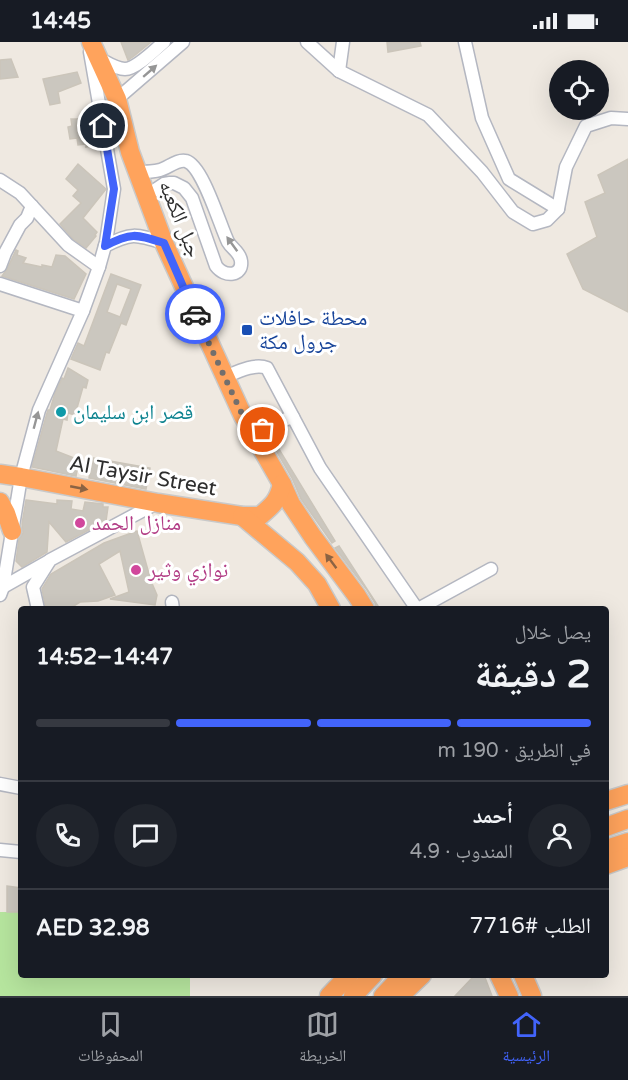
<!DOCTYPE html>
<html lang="ar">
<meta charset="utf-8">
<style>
:root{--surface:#171b24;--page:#20242c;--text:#f1f3f6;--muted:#9ea1a6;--line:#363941;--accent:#4264fb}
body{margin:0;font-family:"Varela Round","Noto Naskh Arabic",sans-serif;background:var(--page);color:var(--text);direction:rtl;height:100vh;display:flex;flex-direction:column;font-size:22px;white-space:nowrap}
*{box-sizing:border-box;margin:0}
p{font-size:20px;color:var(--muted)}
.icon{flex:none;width:33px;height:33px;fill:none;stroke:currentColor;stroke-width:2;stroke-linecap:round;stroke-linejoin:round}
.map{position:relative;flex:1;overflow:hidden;direction:ltr}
.details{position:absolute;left:18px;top:564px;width:591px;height:372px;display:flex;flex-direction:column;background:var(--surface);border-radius:6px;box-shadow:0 6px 24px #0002;direction:rtl}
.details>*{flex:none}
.tools{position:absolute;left:549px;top:18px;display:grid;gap:12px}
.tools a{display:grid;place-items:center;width:60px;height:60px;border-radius:50%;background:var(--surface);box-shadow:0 6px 24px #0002;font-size:30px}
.pin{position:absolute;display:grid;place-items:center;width:51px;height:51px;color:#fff;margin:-26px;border:3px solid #fff;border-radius:50%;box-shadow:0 2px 6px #0007}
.courier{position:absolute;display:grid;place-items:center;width:60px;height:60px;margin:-30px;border:4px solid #4264fb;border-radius:50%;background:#fff;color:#222;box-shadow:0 2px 8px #0007}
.overview em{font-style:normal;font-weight:700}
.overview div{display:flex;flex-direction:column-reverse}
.overview{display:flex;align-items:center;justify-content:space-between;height:102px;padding:0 18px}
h1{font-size:39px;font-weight:700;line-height:45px}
.bar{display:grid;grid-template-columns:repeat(4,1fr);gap:9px 6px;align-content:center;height:72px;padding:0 18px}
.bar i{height:8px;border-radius:4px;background:var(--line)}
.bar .selected{background:var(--accent)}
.bar p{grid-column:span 4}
.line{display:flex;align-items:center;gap:15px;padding:0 18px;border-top:2px solid var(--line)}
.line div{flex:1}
.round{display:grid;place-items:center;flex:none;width:63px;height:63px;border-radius:32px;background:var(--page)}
.status{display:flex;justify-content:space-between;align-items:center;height:42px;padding:0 30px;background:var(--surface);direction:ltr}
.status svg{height:16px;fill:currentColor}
.menu{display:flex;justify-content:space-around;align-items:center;height:84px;border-top:2px solid var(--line);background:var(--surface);font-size:16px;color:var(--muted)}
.menu a{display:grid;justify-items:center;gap:3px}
.menu .selected{color:var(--accent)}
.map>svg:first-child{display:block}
.green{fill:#b6e59e}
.building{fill:#cbc7bf;stroke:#cbc5ba;stroke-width:1.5;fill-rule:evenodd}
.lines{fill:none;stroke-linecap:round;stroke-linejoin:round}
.minor-casing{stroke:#b4b7c1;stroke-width:15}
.highway-casing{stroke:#c9c9c9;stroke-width:21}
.minor{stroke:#fff;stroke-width:12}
.highway{stroke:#ffa35c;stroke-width:18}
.oneway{fill:#969696}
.oneway2{fill:#8c6343}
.done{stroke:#726f6d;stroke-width:6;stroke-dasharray:0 10.8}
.route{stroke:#4264fb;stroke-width:8}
.transit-dot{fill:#1a4fb4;stroke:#fff;stroke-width:2}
.culture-dot{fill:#0f9aa8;stroke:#fff;stroke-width:2}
.hotel-dot{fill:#d1479c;stroke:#fff;stroke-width:2}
.labels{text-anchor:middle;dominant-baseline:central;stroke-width:6;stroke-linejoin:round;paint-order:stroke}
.street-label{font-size:21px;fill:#2e2e2e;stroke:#fff}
.transit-label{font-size:21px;fill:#164399;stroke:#fff;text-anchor:start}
.culture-label{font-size:21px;fill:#0d838f;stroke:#fff;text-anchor:start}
.hotel-label{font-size:21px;fill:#b23c85;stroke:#fff;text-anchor:start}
</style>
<div class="status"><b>14:45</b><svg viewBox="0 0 49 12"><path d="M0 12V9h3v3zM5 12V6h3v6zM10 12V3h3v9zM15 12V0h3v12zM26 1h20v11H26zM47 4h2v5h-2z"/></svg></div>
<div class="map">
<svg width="628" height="954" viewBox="0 0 628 954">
<rect width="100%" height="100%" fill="#efe9e1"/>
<polygon class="green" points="0,870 21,870 21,933 190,933 190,954 0,954"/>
<g class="building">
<polygon points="121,0 151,0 134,14 128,18"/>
<polygon points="387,0 420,0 421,4 388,10"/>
<polygon points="11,17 18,35 0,37 0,18"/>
<polygon points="77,30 81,41 58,50 60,61 50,63 43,37"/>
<polygon points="71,77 81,77 82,78 91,77 92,82 94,82 96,97 94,98 95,103 86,105 86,102 78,103 77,96 70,97 68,85 72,84"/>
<polygon points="628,117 628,270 583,247 567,212 597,195 585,160 605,151 598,133"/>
<polygon points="78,122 106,147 83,176 97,190 95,193 96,194 86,206 73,197 60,182 81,161 73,154 78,148 66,137"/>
<polygon points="16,208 18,209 17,213 26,216 23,221 42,225 42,223 52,225 56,213 65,214 86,232 74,257 2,234 7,227"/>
<path d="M111,232L141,243L126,283L121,281L109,311L106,310L100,328L71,317L78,301L84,304ZM117,242L131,247L120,275L107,270Z"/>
<polygon points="68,326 88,338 86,346 83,345 75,373 68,371 67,378 63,377 56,409 79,418 76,434 32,425 47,371 48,368 50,368 55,351 62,336 64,337"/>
<polygon points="277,404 335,499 332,501 301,457 292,436 274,405"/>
<polygon points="93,416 150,426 146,447 89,436"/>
<polygon points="26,458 57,462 57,458 72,459 71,467 83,469 85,460 103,462 103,465 108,465 106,479 66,500 49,480 47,510 22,525 16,519 19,497 23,491 22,482"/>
<polygon points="137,489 151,539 157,553 155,563 110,557 129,550 120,509 99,522 115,553 98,559 80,560 69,567 46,567 42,547 51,532 104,501"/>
<polygon points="339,504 380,567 376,567 375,561 367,548 335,506"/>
<polygon points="7,844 21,846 21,870 7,870"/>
<polygon points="484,933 492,954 455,954 473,935"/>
</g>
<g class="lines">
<defs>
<g id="minor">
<polyline points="307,0 339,29 343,0"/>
<polyline points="465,0 482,76 509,137 558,167"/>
<path d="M98,16C106,20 116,27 125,27C136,27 156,7 164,0"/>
<polyline points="339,29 428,73 482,130 513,170 533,182 547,178 558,167 566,125 586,84 611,76 628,77"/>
<polyline points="117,57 183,0"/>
<path d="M137,130C145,130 153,130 160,128C168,126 177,117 186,119C203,124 220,184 228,200C232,207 240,210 241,219C243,234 225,236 216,224L192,156L184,146L174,141H170L164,142L146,154"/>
<polyline points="0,138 20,151 68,203 99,225"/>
<path d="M105,204C131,190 136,192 164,201"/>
<polyline points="0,224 5,211 20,183 27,176 32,164"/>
<polyline points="0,242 83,269"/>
<path d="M225,335C237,330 255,321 267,326L320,426L417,567"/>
<polyline points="256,397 268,383 293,375"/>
<polyline points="3,545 49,519"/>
<polyline points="0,553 3,545 21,435 39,368 83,269 99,225 106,200 114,147 90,10"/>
<polyline points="172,560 173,567"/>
<polyline points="38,567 33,545 50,518 157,461"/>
<polyline points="418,567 491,527"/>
<polyline points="0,742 21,746"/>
<polyline points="0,808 21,810"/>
</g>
<g id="highway">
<polyline points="91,0 117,57 130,110 164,201 243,374 282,442 291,462 313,495 357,554 365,567"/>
<path d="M0,432L21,435L158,461L242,474H260C273,463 278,459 282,442"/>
<polyline points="0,460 6,471 12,489"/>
<polyline points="242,474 297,520 317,542 331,567"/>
<polyline points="606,759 628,752"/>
<polyline points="606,785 628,777"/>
<polyline points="606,807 628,800"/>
<polyline points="606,823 628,815"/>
<polyline points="499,933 509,954"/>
<polyline points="523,933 532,954"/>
<polyline points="329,954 349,933"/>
<polyline points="353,954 373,933"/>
<polyline points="383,954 403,933"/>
<polyline points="400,954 422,933"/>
</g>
</defs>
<use href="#minor" class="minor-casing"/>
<use href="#highway" class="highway-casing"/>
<use href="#minor" class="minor"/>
<use href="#highway" class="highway"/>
</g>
<defs><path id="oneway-solid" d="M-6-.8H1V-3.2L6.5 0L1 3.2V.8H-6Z" transform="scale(1.5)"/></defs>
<g class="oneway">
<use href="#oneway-solid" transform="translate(150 29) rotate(-41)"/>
<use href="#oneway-solid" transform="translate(232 202) rotate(-126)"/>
<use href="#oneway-solid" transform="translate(36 378) rotate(-75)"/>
</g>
<g class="oneway2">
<use href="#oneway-solid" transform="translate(79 446) rotate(11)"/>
<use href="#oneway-solid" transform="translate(331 519) rotate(-127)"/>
</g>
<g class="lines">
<polyline class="done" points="195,272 243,374 256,397 263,388"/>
<path class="route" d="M103,84L114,147L105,204C131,190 136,192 164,201L195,272"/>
</g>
<rect class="transit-dot" x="241" y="282" width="12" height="12" rx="3"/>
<circle class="culture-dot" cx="61" cy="370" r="6"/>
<g class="hotel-dot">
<circle cx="80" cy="481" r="6"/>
<circle cx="136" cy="528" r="6"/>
</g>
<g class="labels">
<g class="street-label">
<text transform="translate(180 177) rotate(68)">جبل الكعبه</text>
<text transform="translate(143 434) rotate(10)">Al Taysir Street</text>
</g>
<g class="transit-label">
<text x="259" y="276">محطة حافلات<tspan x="259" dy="24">جرول مكة</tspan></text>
</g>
<g class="culture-label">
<text x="73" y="370">قصر ابن سليمان</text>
</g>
<g class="hotel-label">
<text x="92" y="481">منازل الحمد</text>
<text x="148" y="528">نوازي وثير</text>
</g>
</g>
</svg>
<div class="tools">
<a><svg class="icon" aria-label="locate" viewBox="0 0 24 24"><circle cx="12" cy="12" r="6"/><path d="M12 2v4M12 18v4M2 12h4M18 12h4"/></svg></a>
</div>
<div class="pin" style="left:263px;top:388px;background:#ea580c"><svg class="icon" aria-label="bag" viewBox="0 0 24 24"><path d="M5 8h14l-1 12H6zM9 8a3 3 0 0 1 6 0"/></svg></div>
<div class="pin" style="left:103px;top:84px;background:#1f2937"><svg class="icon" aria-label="home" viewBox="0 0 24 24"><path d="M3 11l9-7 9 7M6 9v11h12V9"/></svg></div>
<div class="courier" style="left:195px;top:272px"><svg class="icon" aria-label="car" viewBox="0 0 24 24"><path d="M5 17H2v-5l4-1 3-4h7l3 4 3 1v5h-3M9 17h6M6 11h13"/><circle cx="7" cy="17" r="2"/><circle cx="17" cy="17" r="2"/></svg></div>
<section class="details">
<div class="overview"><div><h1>2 دقيقة</h1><p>يصل خلال</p></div><em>14:47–14:52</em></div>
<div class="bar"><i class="selected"></i><i class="selected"></i><i class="selected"></i><i></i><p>في الطريق · 190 m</p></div>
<div class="line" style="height:108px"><a class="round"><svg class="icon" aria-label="person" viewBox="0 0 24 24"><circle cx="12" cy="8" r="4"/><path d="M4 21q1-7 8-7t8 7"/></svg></a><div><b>أحمد</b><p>المندوب · 4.9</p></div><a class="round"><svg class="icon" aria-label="chat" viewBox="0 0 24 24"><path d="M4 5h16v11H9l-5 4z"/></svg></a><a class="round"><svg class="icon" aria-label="phone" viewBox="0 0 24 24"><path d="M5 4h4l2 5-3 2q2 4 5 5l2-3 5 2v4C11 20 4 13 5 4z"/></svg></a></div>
<div class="line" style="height:78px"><div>الطلب #7716</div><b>AED 32.98</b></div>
</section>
</div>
<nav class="menu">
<a class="selected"><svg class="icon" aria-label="home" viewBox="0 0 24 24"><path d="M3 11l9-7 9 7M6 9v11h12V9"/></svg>الرئيسية</a>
<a><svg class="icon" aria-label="map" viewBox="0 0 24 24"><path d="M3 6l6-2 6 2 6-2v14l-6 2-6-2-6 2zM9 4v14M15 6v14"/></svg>الخريطة</a>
<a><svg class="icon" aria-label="saved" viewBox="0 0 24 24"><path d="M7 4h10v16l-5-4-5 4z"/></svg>المحفوظات</a>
</nav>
